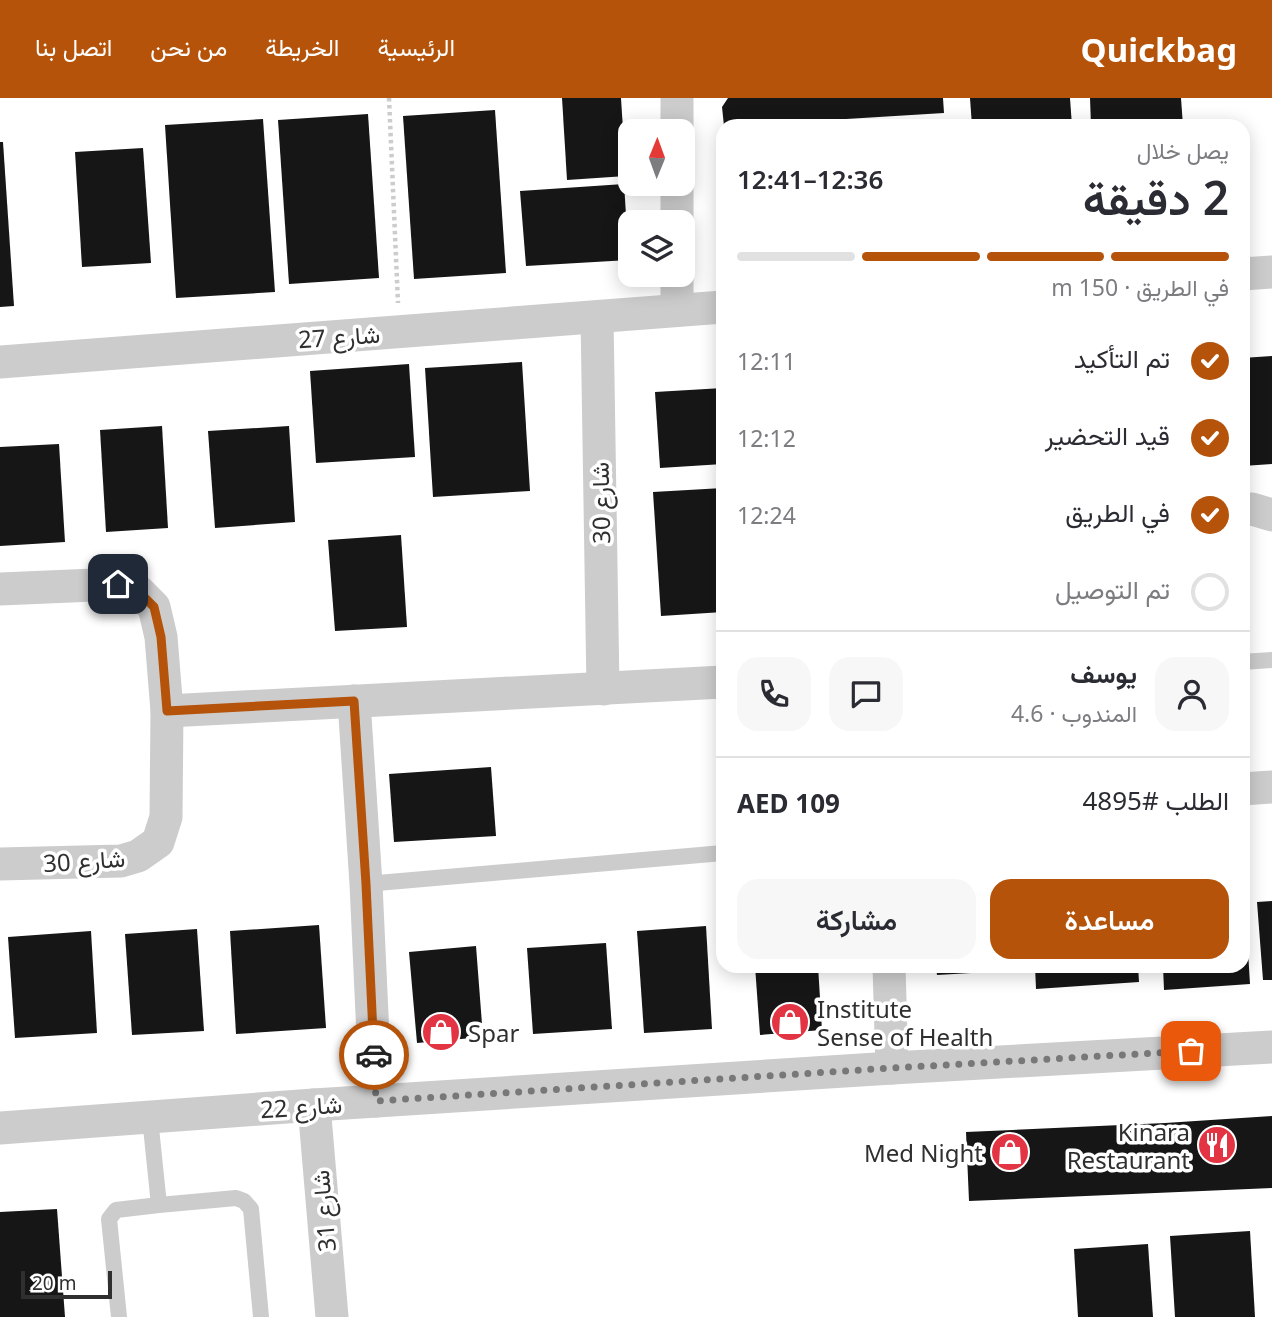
<!DOCTYPE html>
<html lang="ar">
<meta charset="utf-8">
<style>
:root{--surface:#fff;--page:#f7f7f7;--text:#2b2b33;--muted:#7c7c81;--line:#e1e1e2;--accent:#b45309}
body{margin:0;font-family:"Noto Sans",Vazirmatn,sans-serif;background:var(--page);color:var(--text);direction:rtl;height:100vh;display:flex;flex-direction:column;font-size:26px;white-space:nowrap}
*{box-sizing:border-box;margin:0}
p{font-size:23px;color:var(--muted)}
.icon{flex:none;width:38px;height:38px;fill:none;stroke:currentColor;stroke-width:2;stroke-linecap:round;stroke-linejoin:round}
.map{position:relative;flex:1;overflow:hidden;direction:ltr}
.drawer{position:absolute;left:716px;top:21px;width:534px;height:854px;display:flex;flex-direction:column;background:var(--surface);border-radius:21px;box-shadow:0 4px 18px #0003;direction:rtl}
.drawer>*{flex:none}
.needle{width:46px;rotate:1deg}
.tools{position:absolute;left:618px;top:21px;display:grid;gap:14px}
.tools a{display:grid;place-items:center;width:77px;height:77px;border-radius:14px;background:var(--surface);box-shadow:0 4px 18px #0003;font-size:35px}
.scale{position:absolute;left:21px;bottom:18px;width:91px;box-sizing:border-box;padding-left:7px;border:4px solid #2f2f2f;border-top:0;font-size:19px;line-height:24px;white-space:nowrap;color:#2f2f2f;-webkit-text-stroke:5px #fff;paint-order:stroke}
.pin{position:absolute;display:grid;place-items:center;width:60px;height:60px;color:#fff;margin:-30px;border-radius:14px;box-shadow:0 4px 10px #0006}
.courier{position:absolute;display:grid;place-items:center;width:70px;height:70px;margin:-35px;border:5px solid #b45309;border-radius:50%;background:#fff;color:#222;box-shadow:0 2px 9px #0007}
.summary em{font-style:normal;font-weight:600}
.summary div{display:flex;flex-direction:column-reverse}
.summary{display:flex;align-items:center;justify-content:space-between;height:119px;padding:0 21px}
h1{font-size:46px;font-weight:600;line-height:52px}
.bar{display:grid;grid-template-columns:repeat(4,1fr);gap:10px 7px;align-content:center;height:84px;padding:0 21px}
.bar i{height:9px;border-radius:5px;background:var(--line)}
.bar .selected{background:var(--accent)}
.bar p{grid-column:span 4}
.line{display:flex;align-items:center;gap:18px;padding:0 21px;border-top:2px solid var(--line)}
.line div{flex:1}
.round{display:grid;place-items:center;flex:none;width:74px;height:74px;border-radius:21px;background:var(--page)}
ol{padding:0 21px;list-style:none}
li{display:flex;align-items:center;gap:21px;height:77px}
li p{margin-inline-start:auto}
li .icon{padding:7px;border-radius:50%;background:var(--accent);color:#fff;stroke-width:4}
li:last-child{color:var(--muted)}
li i{width:38px;height:38px;border:4px solid var(--line);border-radius:50%}
.button{display:flex;gap:14px;margin-top:auto;padding:14px 21px}
.button a{flex:1;height:80px;border-radius:21px;background:var(--accent);color:#fff;font-size:28px;font-weight:600;line-height:80px;text-align:center}
.button a+a{background:var(--page);color:var(--text)}
header{display:flex;align-items:center;gap:42px;box-sizing:border-box;height:98px;padding:0 35px;background:var(--accent);color:#fff}
header strong{font-size:33px}
nav{display:flex;gap:38px;margin-inline-start:auto;font-size:24px}
.map>svg:first-child{display:block}
.building{fill:#161616}
.lines{fill:none;stroke-linecap:round;stroke-linejoin:round}
.path{stroke:#ccc;stroke-width:4.5;stroke-dasharray:3.5 3.5;stroke-linecap:butt}
.lane{stroke:#ccc;stroke-width:16}
.street{stroke:#ccc;stroke-width:33}
.done{stroke:#787878;stroke-width:7;stroke-dasharray:0 12.6}
.route{stroke:#b45309;stroke-width:9}
.labels{text-anchor:middle;dominant-baseline:central;stroke-width:7;stroke-linejoin:round;paint-order:stroke}
.street-label{font-size:24px;fill:#2f2f2f;stroke:#fff}
.poi-label{font-size:24px;fill:#2f2f2f;stroke:#fff;text-anchor:start}
</style>
<header>
<strong>Quickbag</strong>
<nav><a>الرئيسية</a><a>الخريطة</a><a>من نحن</a><a>اتصل بنا</a></nav>
</header>
<div class="map">
<svg width="1272" height="1219" viewBox="0 0 1272 1219">
<rect width="100%" height="100%" fill="#fff"/>
<g class="building">
<polygon points="562,0 621,0 626,78 567,82"/>
<polygon points="728,0 943,0 944,15 846,21 847,28 724,28 722,9"/>
<polygon points="970,0 1070,0 1072,28 972,28"/>
<polygon points="1090,0 1181,0 1183,28 1091,28"/>
<polygon points="495,12 506,175 414,181 403,18"/>
<polygon points="368,16 379,180 289,186 278,22"/>
<polygon points="263,21 275,194 176,200 165,27"/>
<polygon points="0,44 3,44 14,208 0,209"/>
<polygon points="143,50 151,165 82,169 75,54"/>
<polygon points="624,86 629,162 526,168 520,93"/>
<polygon points="1272,258 1272,366 1243,368 1242,260"/>
<polygon points="522,264 530,393 433,399 425,270"/>
<polygon points="409,266 415,359 316,365 310,273"/>
<polygon points="723,290 723,366 660,370 655,294"/>
<polygon points="162,328 168,430 106,434 100,332"/>
<polygon points="289,328 295,424 215,430 208,333"/>
<polygon points="59,346 65,444 0,448 0,349"/>
<polygon points="723,390 723,514 661,518 653,394"/>
<polygon points="401,437 407,529 335,533 328,442"/>
<polygon points="491,669 496,738 394,744 389,676"/>
<polygon points="1272,803 1272,882 1263,882 1257,804"/>
<polygon points="1242,804 1245,804 1250,886 1164,892 1163,868 1242,868"/>
<polygon points="319,827 326,930 236,936 230,833"/>
<polygon points="706,828 712,931 644,935 637,833"/>
<polygon points="197,831 204,933 132,937 125,836"/>
<polygon points="91,833 97,935 15,940 8,839"/>
<polygon points="606,845 612,931 533,936 527,850"/>
<polygon points="476,848 483,939 417,945 409,854"/>
<polygon points="755,868 818,868 822,932 760,937"/>
<polygon points="936,868 1022,868 1022,872 937,877"/>
<polygon points="1035,868 1138,868 1139,884 1036,891"/>
<polygon points="1272,1018 1272,1090 969,1103 966,1034 1165,1025"/>
<polygon points="57,1111 65,1219 0,1219 0,1114"/>
<polygon points="1250,1133 1255,1219 1175,1219 1170,1138"/>
<polygon points="1148,1146 1153,1219 1078,1219 1074,1151"/>
</g>
<g class="lines">
<polyline class="path" points="389,0 398,205"/>
<g class="lane">
<polyline points="1242,564 1272,562"/>
<polyline points="366,786 723,755"/>
<polyline points="150,1020 159,1107"/>
<polyline points="119,1219 109,1121 116,1112 159,1107 236,1100 244,1103 251,1111 261,1219"/>
</g>
<g class="street">
<polyline points="677,33 677,0"/>
<polyline points="677,124 677,86"/>
<polyline points="1242,176 1272,174"/>
<polyline points="677,212 677,177"/>
<polyline points="597,219 603,591"/>
<polyline points="0,264 723,209"/>
<polyline points="1242,412 1252,411 1272,417"/>
<polyline points="0,491 118,486 138,493 154,509 161,539 167,613 166,719 158,744 138,758 121,763 0,766"/>
<polyline points="354,603 366,786 376,1003"/>
<polyline points="167,613 723,584"/>
<polyline points="1242,691 1272,689"/>
<polyline points="889,868 892,970"/>
<polyline points="314,1007 332,1219"/>
<polyline points="0,1030 314,1007 892,970 1272,949"/>
</g>
</g>
<g class="lines">
<polyline class="done" points="374,957 376,1003 892,970 1191,953"/>
<polyline class="route" points="118,486 138,493 154,509 161,539 167,613 354,603 366,786 374,957"/>
</g>
<defs>
<symbol id="shop-disc" viewBox="-11 -11 22 22"><circle r="9.5" fill="#e23443" stroke="#fff"/><path d="M-5-2.5h2.3a2.7 3.5 0 0 1 5.4 0H5L5.5 6h-11ZM-1.5-2.5h3a1.5 2.3 0 0 0-3 0Z" fill="#fff"/></symbol>
<symbol id="restaurant-disc" viewBox="-11 -11 22 22"><circle r="9.5" fill="#e23443" stroke="#fff"/><path d="M-5-6h1v4h1v-4h1v4h1v-4h1v5L-1.5 .5V6h-2V.5L-5-1ZM5-6V6H3V1.5H1.5Q1.5-4 5-6Z" fill="#fff"/></symbol>
</defs>
<g fill-rule="evenodd">
<use href="#shop-disc" x="768" y="902" width="44" height="44"/>
<use href="#shop-disc" x="419" y="912" width="44" height="44"/>
<use href="#restaurant-disc" x="1195" y="1025" width="44" height="44"/>
<use href="#shop-disc" x="988" y="1032" width="44" height="44"/>
</g>
<g class="labels">
<g class="street-label">
<text transform="translate(339 238) rotate(-4)">شارع 27</text>
<text transform="translate(600 405) rotate(-91)">شارع 30</text>
<text transform="translate(84 762) rotate(-4)">شارع 30</text>
<text transform="translate(301 1008) rotate(-4)">شارع 22</text>
<text transform="translate(323 1113) rotate(-95)">شارع 31</text>
</g>
<g class="poi-label">
<text x="817" y="910">Institute<tspan x="817" dy="28">Sense of Health</tspan></text>
<text x="468" y="934">Spar</text>
<text x="1190" y="1033" text-anchor="end">Kinara<tspan x="1190" dy="28">Restaurant</tspan></text>
<text x="983" y="1054" text-anchor="end">Med Night</text>
</g>
</g>
</svg>
<div class="tools">
<a><svg class="needle" viewBox="-14 -14 28 28"><path d="M0-13l5 13h-10z" fill="#e53935"/><path d="M0 13l5-13h-10z" fill="#7c7c81"/></svg></a>
<a><svg class="icon" aria-label="layers" viewBox="0 0 24 24"><path d="M12 4l9 5-9 5-9-5zM3 14l9 5 9-5"/></svg></a>
</div>
<div class="scale">20 m</div>
<div class="pin" style="left:1191px;top:953px;background:#ea580c"><svg class="icon" aria-label="bag" viewBox="0 0 24 24"><path d="M5 8h14l-1 12H6zM9 8a3 3 0 0 1 6 0"/></svg></div>
<div class="pin" style="left:118px;top:486px;background:#1f2937"><svg class="icon" aria-label="home" viewBox="0 0 24 24"><path d="M3 11l9-7 9 7M6 9v11h12V9"/></svg></div>
<div class="courier" style="left:374px;top:957px"><svg class="icon" aria-label="car" viewBox="0 0 24 24"><path d="M5 17H2v-5l4-1 3-4h7l3 4 3 1v5h-3M9 17h6M6 11h13"/><circle cx="7" cy="17" r="2"/><circle cx="17" cy="17" r="2"/></svg></div>
<section class="drawer">
<div class="summary"><div><h1>2 دقيقة</h1><p>يصل خلال</p></div><em>12:36–12:41</em></div>
<div class="bar"><i class="selected"></i><i class="selected"></i><i class="selected"></i><i></i><p>في الطريق · 150 m</p></div>
<ol>
<li><svg class="icon" aria-label="check" viewBox="0 0 24 24"><path d="M5 12l5 5 9-10"/></svg>تم التأكيد<p>12:11</p></li>
<li><svg class="icon" aria-label="check" viewBox="0 0 24 24"><path d="M5 12l5 5 9-10"/></svg>قيد التحضير<p>12:12</p></li>
<li><svg class="icon" aria-label="check" viewBox="0 0 24 24"><path d="M5 12l5 5 9-10"/></svg>في الطريق<p>12:24</p></li>
<li><i></i>تم التوصيل</li>
</ol>
<div class="line" style="height:126px"><a class="round"><svg class="icon" aria-label="person" viewBox="0 0 24 24"><circle cx="12" cy="8" r="4"/><path d="M4 21q1-7 8-7t8 7"/></svg></a><div><b>يوسف</b><p>المندوب · 4.6</p></div><a class="round"><svg class="icon" aria-label="chat" viewBox="0 0 24 24"><path d="M4 5h16v11H9l-5 4z"/></svg></a><a class="round"><svg class="icon" aria-label="phone" viewBox="0 0 24 24"><path d="M5 4h4l2 5-3 2q2 4 5 5l2-3 5 2v4C11 20 4 13 5 4z"/></svg></a></div>
<div class="line" style="height:91px"><div>الطلب #4895</div><b>AED 109</b></div>
<div class="button"><a>مساعدة</a><a>مشاركة</a></div>
</section>
</div>
